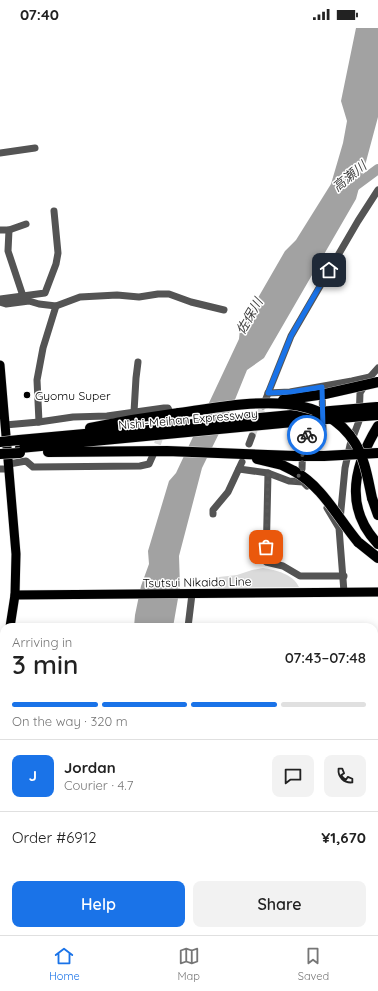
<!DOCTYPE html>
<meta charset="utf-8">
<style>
:root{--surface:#fff;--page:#f2f2f2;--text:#222;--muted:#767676;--line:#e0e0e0;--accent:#1a73e8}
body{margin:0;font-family:Quicksand,"Noto Sans JP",sans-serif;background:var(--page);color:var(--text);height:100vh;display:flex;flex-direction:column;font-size:15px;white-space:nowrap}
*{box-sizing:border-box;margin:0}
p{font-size:13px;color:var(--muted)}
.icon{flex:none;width:22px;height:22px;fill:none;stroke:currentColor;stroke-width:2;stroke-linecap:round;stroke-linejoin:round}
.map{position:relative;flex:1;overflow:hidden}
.sheet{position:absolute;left:0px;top:595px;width:378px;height:312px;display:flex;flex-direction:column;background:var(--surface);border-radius:12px 12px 0 0;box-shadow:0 2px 10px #0003}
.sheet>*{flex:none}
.pin{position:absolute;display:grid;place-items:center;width:34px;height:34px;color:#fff;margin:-17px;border-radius:8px;box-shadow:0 2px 6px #0006}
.courier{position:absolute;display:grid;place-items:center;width:40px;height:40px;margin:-20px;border:3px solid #1a73e8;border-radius:50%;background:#fff;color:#222;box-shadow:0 1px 5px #0007}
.summary em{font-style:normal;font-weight:600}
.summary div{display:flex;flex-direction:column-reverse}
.summary{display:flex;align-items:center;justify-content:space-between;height:68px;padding:0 12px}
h1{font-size:26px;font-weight:600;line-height:30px}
.bar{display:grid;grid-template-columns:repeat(4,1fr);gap:6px 4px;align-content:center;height:48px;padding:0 12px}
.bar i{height:5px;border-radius:3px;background:var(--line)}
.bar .selected{background:var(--accent)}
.bar p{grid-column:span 4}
.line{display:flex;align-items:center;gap:10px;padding:0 12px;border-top:1px solid var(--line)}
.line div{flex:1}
.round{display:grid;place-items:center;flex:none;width:42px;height:42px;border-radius:8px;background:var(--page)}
.cta{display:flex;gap:8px;margin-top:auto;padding:8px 12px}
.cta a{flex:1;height:46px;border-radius:8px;background:var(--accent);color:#fff;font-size:16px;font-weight:600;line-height:46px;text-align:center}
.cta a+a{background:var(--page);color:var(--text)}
.status{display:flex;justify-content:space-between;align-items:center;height:28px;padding:0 20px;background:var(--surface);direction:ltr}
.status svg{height:11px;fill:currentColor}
.dock{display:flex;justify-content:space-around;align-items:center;height:56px;border-top:1px solid var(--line);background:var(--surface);font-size:11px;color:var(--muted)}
.dock a{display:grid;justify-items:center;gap:2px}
.dock .selected{color:var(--accent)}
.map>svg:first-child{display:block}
.green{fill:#dbdbdb}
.water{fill:#a2a2a2}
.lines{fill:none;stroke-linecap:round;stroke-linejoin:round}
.river{stroke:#a2a2a2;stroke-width:10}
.minor-tunnel{stroke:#d9d9d9;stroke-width:7;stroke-dasharray:7 3.5;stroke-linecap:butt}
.major-casing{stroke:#dbdbdb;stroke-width:10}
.highway-casing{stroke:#dbdbdb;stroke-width:11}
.minor{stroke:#545454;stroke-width:7}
.major{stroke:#000;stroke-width:9}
.highway{stroke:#000;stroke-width:10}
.highway-bridge-casing{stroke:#dbdbdb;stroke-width:11;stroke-linecap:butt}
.highway-bridge{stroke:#000;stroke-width:10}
.done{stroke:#595959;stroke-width:4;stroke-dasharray:0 7.2}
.route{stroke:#1a73e8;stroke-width:5}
.poi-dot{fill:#000;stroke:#fff;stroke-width:1.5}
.labels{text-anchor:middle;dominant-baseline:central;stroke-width:3;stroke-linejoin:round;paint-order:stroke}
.poi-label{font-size:12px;fill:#000;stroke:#fff;text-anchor:start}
.street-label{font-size:12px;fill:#000;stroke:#fff}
.water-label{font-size:13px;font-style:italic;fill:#434343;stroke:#fff}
</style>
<div class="status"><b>07:40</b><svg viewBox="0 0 49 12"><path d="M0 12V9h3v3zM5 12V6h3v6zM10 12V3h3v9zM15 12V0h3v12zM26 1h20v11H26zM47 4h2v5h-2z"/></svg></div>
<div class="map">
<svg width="378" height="907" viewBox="0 0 378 907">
<rect width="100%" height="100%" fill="#fff"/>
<path class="green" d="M263,540C276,542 293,546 299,559L214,560L216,552L219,549L237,547L252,542Z"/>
<g class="water">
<polygon points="356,0 378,0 378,89 356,171 264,330 247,342 232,379 202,440 179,528 180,559 173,599 134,599 135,587 141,558 149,536 148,523 169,453 176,445 239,311 240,301 285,223 296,212 331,156 343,115 347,93 341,73"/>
<polygon points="84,903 123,903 121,907 82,907"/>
</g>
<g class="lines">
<g class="river">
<polyline points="351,161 378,141"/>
<polyline points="374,645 378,645"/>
<polyline points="374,899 378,900"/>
<polyline points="322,906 346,903"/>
<polyline points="201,907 211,903"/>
</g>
<g class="minor-tunnel">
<polyline points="252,408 263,378"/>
<polyline points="154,426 162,403"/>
</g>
<defs>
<g id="major">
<polyline points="0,337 16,526 15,567 10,599"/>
<polyline points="15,567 378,564"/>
<polyline points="0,643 4,625"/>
<polyline points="0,725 4,726"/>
<polyline points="247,903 249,907"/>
</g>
<g id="highway">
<path d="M378,398C354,437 343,479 378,516"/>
<polyline points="90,400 132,392 179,385"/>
<polyline points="19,412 313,385"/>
<polyline points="20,420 314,392"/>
<polyline points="48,424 167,423 295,428"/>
<polyline points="257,431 282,437 294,443"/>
<polyline points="372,470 378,487"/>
<polyline points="358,514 378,530"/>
</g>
</defs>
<use href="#major" class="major-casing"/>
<use href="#highway" class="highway-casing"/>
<g class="minor">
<polyline points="0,125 35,120"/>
<polyline points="0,202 9,202 26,196"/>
<polyline points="9,202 8,223 23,268"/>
<polyline points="0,271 45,265 56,236 58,225 54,183"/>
<polyline points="0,274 6,276 29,273 39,276 56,278"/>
<polyline points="268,365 290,364 352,353 370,349 378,340"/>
<polyline points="263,378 291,308 358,193 378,162"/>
<polyline points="134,384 136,350 138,334"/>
<polyline points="39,394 37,352 43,320 56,278 80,269 117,267 139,269 158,266 169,266 191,274 224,282"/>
<polyline points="5,397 39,394 73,389 107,388 164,380 168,380 169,382"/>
<polyline points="249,416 252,408"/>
<polyline points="9,436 26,433 33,439 140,438 149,436 153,427"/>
<polyline points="0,441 9,441"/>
<polyline points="239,441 268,445 289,453 303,454 307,458"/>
<polyline points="268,445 266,534 283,538 300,548 344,548"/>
<polyline points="297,451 302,441 303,408 320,406 323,401 322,362"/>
<polyline points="327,480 339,500 344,564"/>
<polyline points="213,486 213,482 228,464 242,434"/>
<polyline points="340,492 345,440 350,417 359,393 360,365 370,349"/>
<polyline points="188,599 192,566"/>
<polyline points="374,637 378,637"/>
<polyline points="374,729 378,729"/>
<polyline points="374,812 378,812"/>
<polyline points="0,826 4,826"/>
<polyline points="374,857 378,857"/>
<polyline points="374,895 378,896"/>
<polyline points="280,903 281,907"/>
<polyline points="314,906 332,903"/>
<polyline points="135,907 137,903"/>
</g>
<use href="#major" class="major"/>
<use href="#highway" class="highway"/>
<defs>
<g id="highway-bridge">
<polyline points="283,372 325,366 378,354"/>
<polyline points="319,384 377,379"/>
<path d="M179,385C235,378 319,356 355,415C365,431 368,452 372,470"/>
<polyline points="314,392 378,387"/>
<polyline points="0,414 19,412"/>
<polyline points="0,426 20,425"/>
<polyline points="295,428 324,428 378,425"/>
<path d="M294,443C323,459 337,489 358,514"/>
</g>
</defs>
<use href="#highway-bridge" class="highway-bridge-casing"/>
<use href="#highway-bridge" class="highway-bridge"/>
</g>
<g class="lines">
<polyline class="done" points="266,519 268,446 289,453 296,453 302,441 303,408 307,407"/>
<polyline class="route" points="307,407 320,406 323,401 322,359 290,364 268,365 291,308 329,242"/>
</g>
<circle class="poi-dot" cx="27" cy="367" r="4"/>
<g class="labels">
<g class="poi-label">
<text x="35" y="367">Gyomu Super</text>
</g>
<g class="street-label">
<text transform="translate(188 391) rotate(-5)">Nishi-Meihan Expressway</text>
<text transform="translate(197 554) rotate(-1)">Tsutsui Nikaido Line</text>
</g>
<g class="water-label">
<text transform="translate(349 148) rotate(-39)">高瀬川</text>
<text transform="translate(249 288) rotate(-60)">佐保川</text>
</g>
</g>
</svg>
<div class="pin" style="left:266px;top:519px;background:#ea580c"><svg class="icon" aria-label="bag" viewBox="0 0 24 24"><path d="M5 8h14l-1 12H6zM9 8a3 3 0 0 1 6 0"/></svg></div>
<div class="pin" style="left:329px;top:242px;background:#1f2937"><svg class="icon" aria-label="home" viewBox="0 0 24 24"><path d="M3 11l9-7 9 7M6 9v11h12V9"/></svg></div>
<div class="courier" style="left:307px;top:407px"><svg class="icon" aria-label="bike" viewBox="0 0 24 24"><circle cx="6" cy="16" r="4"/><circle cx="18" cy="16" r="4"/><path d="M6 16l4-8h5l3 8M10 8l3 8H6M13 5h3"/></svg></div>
<section class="sheet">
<div class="summary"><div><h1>3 min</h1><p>Arriving in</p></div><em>07:43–07:48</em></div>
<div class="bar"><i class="selected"></i><i class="selected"></i><i class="selected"></i><i></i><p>On the way · 320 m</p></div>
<div class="line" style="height:72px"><b class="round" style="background:var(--accent);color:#fff">J</b><div><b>Jordan</b><p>Courier · 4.7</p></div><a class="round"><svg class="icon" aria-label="chat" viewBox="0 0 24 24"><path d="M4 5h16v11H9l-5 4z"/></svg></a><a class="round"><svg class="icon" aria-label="phone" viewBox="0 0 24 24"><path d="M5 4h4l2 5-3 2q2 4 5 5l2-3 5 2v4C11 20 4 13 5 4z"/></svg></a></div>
<div class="line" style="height:52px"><div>Order #6912</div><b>¥1,670</b></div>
<div class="cta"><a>Help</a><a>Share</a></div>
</section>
</div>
<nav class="dock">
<a class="selected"><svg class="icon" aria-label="home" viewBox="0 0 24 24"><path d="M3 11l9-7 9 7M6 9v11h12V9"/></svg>Home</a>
<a><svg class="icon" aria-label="map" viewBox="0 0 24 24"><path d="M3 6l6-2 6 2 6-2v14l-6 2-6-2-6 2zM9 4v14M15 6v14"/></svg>Map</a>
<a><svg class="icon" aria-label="saved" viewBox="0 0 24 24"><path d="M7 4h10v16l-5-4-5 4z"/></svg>Saved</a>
</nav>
